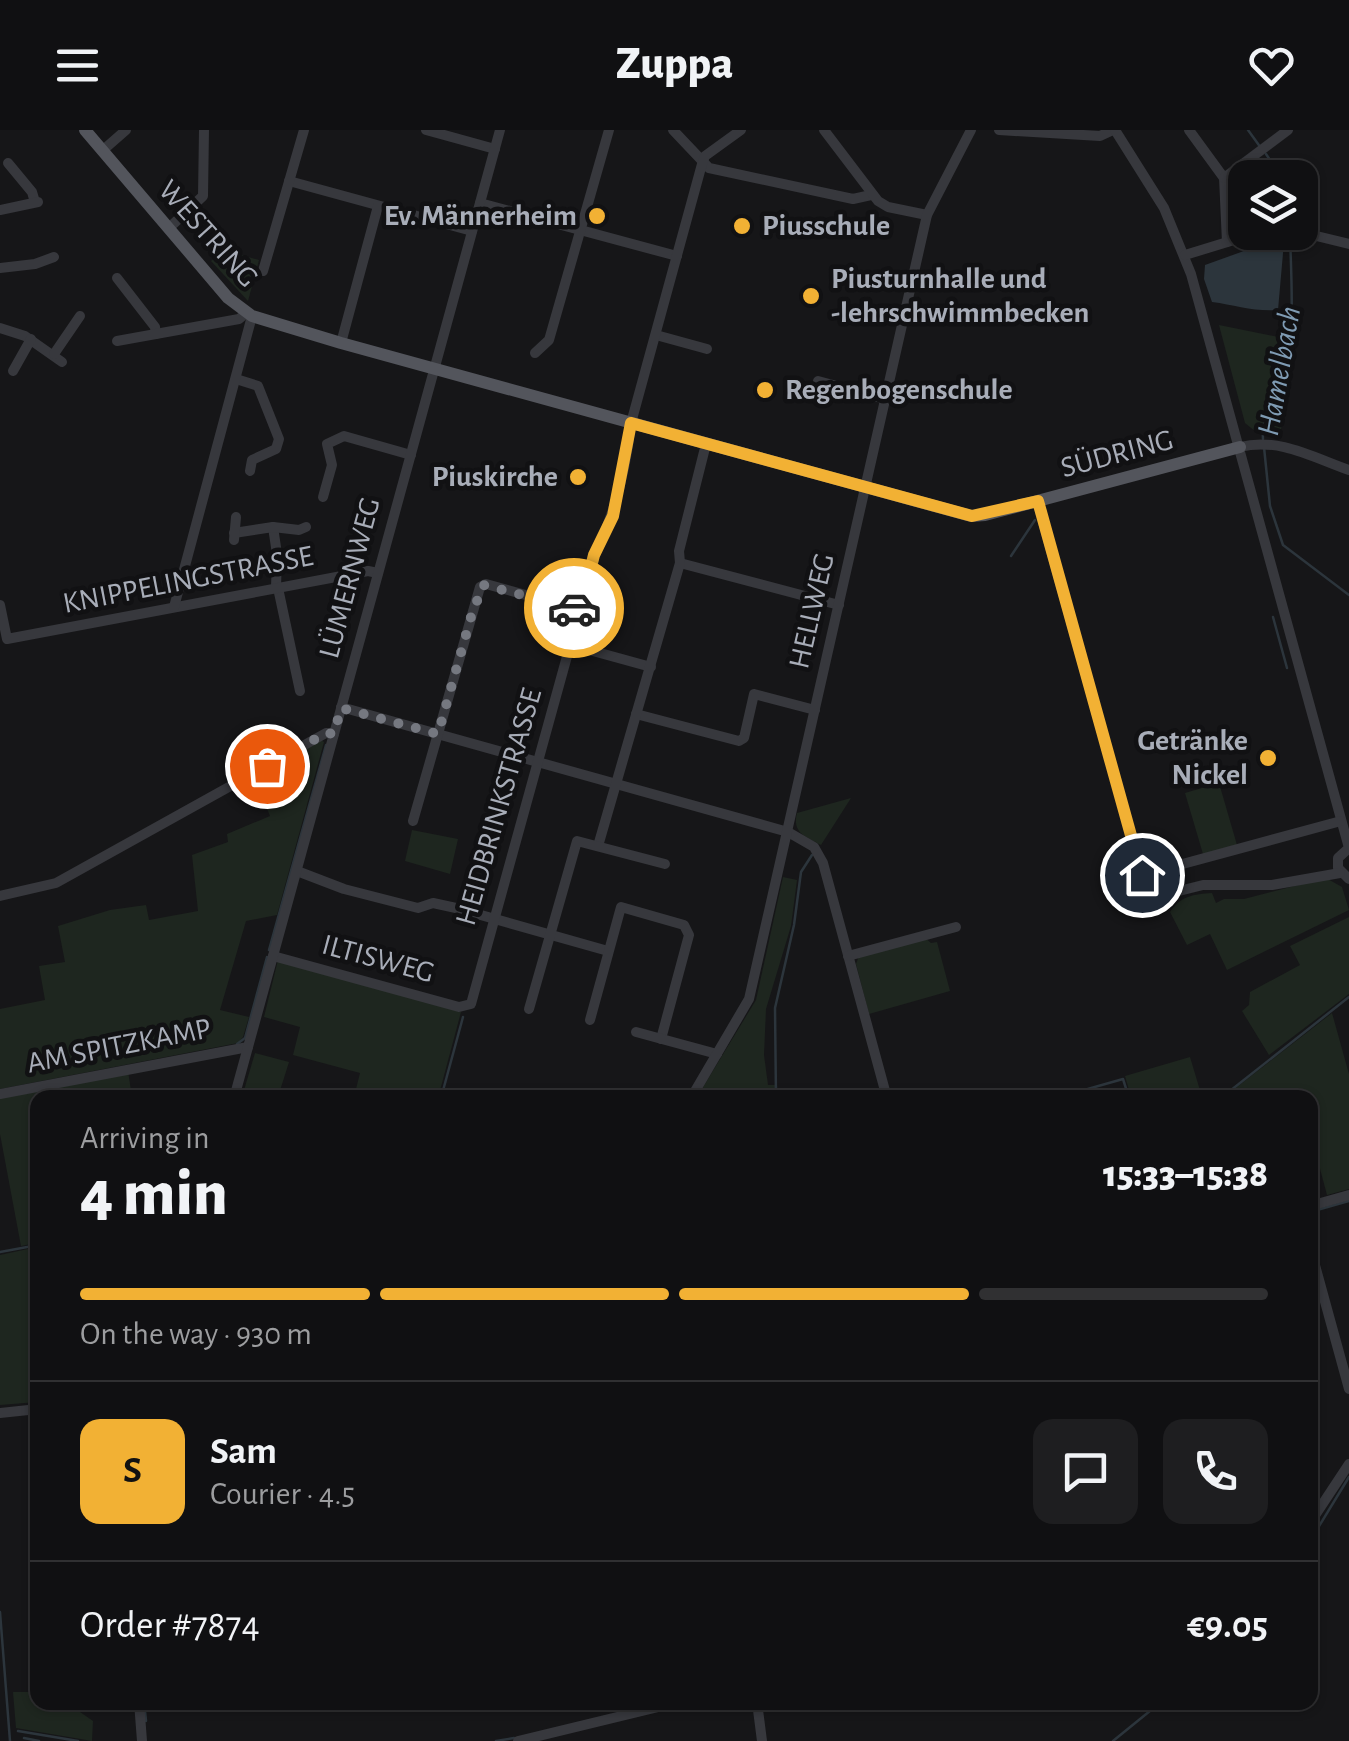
<!DOCTYPE html>
<meta charset="utf-8">
<style>
:root{--surface:#101012;--page:#1e1e20;--text:#f1f3f6;--muted:#9c9d9f;--line:#303032;--accent:#f2b134}
body{margin:0;font-family:"Alegreya Sans",sans-serif;background:var(--page);color:var(--text);height:100vh;display:flex;flex-direction:column;font-size:38px;white-space:nowrap}
*{box-sizing:border-box;margin:0}
p{font-size:32px;color:var(--muted)}
.icon{flex:none;width:55px;height:55px;fill:none;stroke:currentColor;stroke-width:2;stroke-linecap:round;stroke-linejoin:round}
.map{position:relative;flex:1;overflow:hidden}
.details{position:absolute;left:30px;top:960px;width:1288px;height:620px;display:flex;flex-direction:column;background:var(--surface);border-radius:20px;box-shadow:0 2px 8px #0004,0 0 0 2px var(--line)}
.details>*{flex:none}
.tools{position:absolute;left:1228px;top:30px;display:grid;gap:20px}
.tools a{display:grid;place-items:center;width:90px;height:90px;border-radius:20px;background:var(--surface);box-shadow:0 2px 8px #0004,0 0 0 2px var(--line);font-size:50px}
.pin{position:absolute;display:grid;place-items:center;width:85px;height:85px;color:#fff;margin:-42px;border:5px solid #fff;border-radius:50%;box-shadow:0 2px 10px #0007}
.courier{position:absolute;display:grid;place-items:center;width:100px;height:100px;margin:-50px;border:8px solid #f2b134;border-radius:50%;background:#fff;color:#222;box-shadow:0 2px 12px #0007}
.head em{font-style:normal;font-weight:800}
.head div{display:flex;flex-direction:column-reverse}
.head{display:flex;align-items:center;justify-content:space-between;height:170px;padding:0 50px}
h1{font-size:65px;font-weight:800;line-height:75px}
.bar{display:grid;grid-template-columns:repeat(4,1fr);gap:15px 10px;align-content:center;height:120px;padding:0 50px}
.bar i{height:12px;border-radius:8px;background:var(--line)}
.bar .current{background:var(--accent)}
.bar p{grid-column:span 4}
.line{display:flex;align-items:center;gap:25px;padding:0 50px;border-top:2px solid var(--line)}
.line div{flex:1}
.round{display:grid;place-items:center;flex:none;width:105px;height:105px;border-radius:20px;background:var(--page)}
header{display:flex;justify-content:space-between;align-items:center;height:130px;padding:0 50px;background:var(--surface);font-size:45px;font-weight:800}
.map>svg:first-child{display:block}
.green{fill:#1e261f}
.water{fill:#2c353c}
.lines{fill:none;stroke-linecap:round;stroke-linejoin:round}
.stream{stroke:#2c353c;stroke-width:2.5}
.minor{stroke:#37383d;stroke-width:10}
.major{stroke:#53555c;stroke-width:12}
.done{stroke:#757880;stroke-width:10;stroke-dasharray:0 18}
.route{stroke:#f2b134;stroke-width:12}
.poi-dot{fill:#f2b134;stroke:#111113;stroke-width:4}
.labels{text-anchor:middle;dominant-baseline:central;stroke-width:9;stroke-linejoin:round;paint-order:stroke}
.poi-label{font-size:30px;font-weight:bold;fill:#a8adb8;stroke:#111113;text-anchor:end}
.street-label{font-size:30px;fill:#a8adb8;stroke:#111113}
.water-label{font-size:32px;font-style:italic;fill:#7f9bb3;stroke:#111113}
</style>
<header><svg class="icon" aria-label="menu" viewBox="0 0 24 24"><path d="M4 6h16M4 12h16M4 18h16"/></svg>Zuppa<svg class="icon" aria-label="heart" viewBox="0 0 24 24"><path d="M12 20l-8-8c-3-5 5-10 8-4 3-6 11-1 8 4z"/></svg></header>
<div class="map">
<svg width="1349" height="1611" viewBox="0 0 1349 1611">
<rect width="100%" height="100%" fill="#161618"/>
<g class="green">
<polygon points="224,120 259,130 248,171 211,131"/>
<polygon points="1219,195 1293,210 1280,307 1256,302 1245,293"/>
<polygon points="321,610 324,612 277,785 246,791 220,880 249,887 243,907 238,913 0,959 0,879 45,870 39,836 65,832 58,796 110,780 146,775 149,790 198,781 192,725 228,712 227,704 270,686 254,646"/>
<polygon points="1219,653 1237,715 1203,724 1185,663"/>
<path d="M851,668L821,715C805,706 792,703 797,683Z"/>
<polygon points="412,700 458,709 450,744 405,731"/>
<polygon points="783,747 797,750 791,796 766,879 764,925 768,955 777,955 779,967 697,967 756,870"/>
<path d="M1326,748L1342,757L1349,780L1227,840L1210,804L1187,815L1170,782C1180,766 1194,764 1212,763L1216,773L1224,769H1244Z"/>
<polygon points="1349,787 1349,864 1269,925 1242,881 1249,875 1250,862 1300,835 1290,816"/>
<polygon points="925,808 931,813 937,812 950,861 869,884 856,834 859,826"/>
<polygon points="278,830 461,882 438,968 354,967 360,943 293,925 300,897 264,887"/>
<polygon points="1332,883 1349,944 1349,1059 1327,1065 1315,1020 1310,1021 1310,968 1224,967"/>
<polygon points="255,923 289,932 278,967 242,967"/>
<polygon points="1190,927 1202,967 1131,967 1125,946"/>
<polygon points="128,941 132,967 38,968 37,1113 21,1116 0,1004 0,966"/>
<polygon points="37,1117 37,1272 0,1275 0,1125"/>
<polygon points="13,1562 37,1562 38,1572 78,1573 80,1582 93,1591 92,1611 16,1598"/>
</g>
<path class="water" d="M1284,112L1278,180C1255,182 1235,175 1212,172L1204,149L1205,135L1255,117Z"/>
<g class="lines">
<g class="stream">
<polyline points="1248,0 1261,18"/>
<polyline points="1266,24 1282,48"/>
<path d="M1263,309C1261,285 1281,262 1286,236C1295,191 1291,148 1290,102"/>
<polyline points="1264,317 1270,376 1283,415 1349,465"/>
<polyline points="1011,426 1035,390"/>
<polyline points="1273,487 1287,538"/>
<polyline points="269,820 326,615"/>
<polyline points="237,914 245,908 267,827"/>
<polyline points="441,968 463,887"/>
<polyline points="776,968 775,878 794,795 801,742 812,725"/>
<polyline points="1056,968 1123,949 1129,968"/>
<polyline points="1221,968 1349,867"/>
<polyline points="1310,1082 1349,1071"/>
<polyline points="0,1122 38,1115"/>
<polyline points="1310,1411 1349,1347"/>
<polyline points="0,1482 10,1611"/>
<polyline points="144,1572 146,1591"/>
<polyline points="18,1601 78,1611"/>
<polyline points="24,1608 39,1611"/>
<polyline points="496,1611 514,1608"/>
<polyline points="1113,1611 1161,1572"/>
</g>
<g class="minor">
<polyline points="426,0 495,19"/>
<polyline points="673,0 709,38 853,69 871,65"/>
<polyline points="824,0 878,71 888,77 927,85"/>
<polyline points="999,0 1100,6 1113,0"/>
<polyline points="1115,0 1164,78 1191,144 1349,718 1338,728 1338,738 1349,749"/>
<polyline points="1189,0 1224,48 1227,112"/>
<polyline points="102,21 126,0"/>
<polyline points="8,33 32,62 35,72"/>
<polyline points="1224,48 1288,0"/>
<polyline points="289,51 472,101"/>
<polyline points="480,73 677,126"/>
<polyline points="0,80 38,72"/>
<polyline points="169,98 203,66 204,0"/>
<polyline points="1300,102 1349,114"/>
<polyline points="1185,125 1260,102"/>
<polyline points="0,138 35,134 54,127"/>
<polyline points="263,141 304,0"/>
<polyline points="117,148 155,197 156,204"/>
<polyline points="0,198 25,206 62,232"/>
<polyline points="656,205 707,219"/>
<polyline points="117,211 239,189 246,183"/>
<polyline points="341,213 378,76"/>
<polyline points="535,223 549,210 609,0"/>
<polyline points="54,224 80,186"/>
<polyline points="13,241 31,209"/>
<polyline points="236,249 258,256 279,309 276,319 252,330 250,341"/>
<polyline points="818,251 885,269"/>
<path d="M1240,317C1279,307 1314,328 1349,340"/>
<polyline points="323,367 332,335 327,314 344,306 411,325"/>
<polyline points="1037,371 1142,745 1341,691"/>
<polyline points="273,397 277,424 276,458"/>
<polyline points="234,403 273,397 299,400 306,397"/>
<polyline points="234,410 236,387"/>
<polyline points="680,433 839,475"/>
<polyline points="278,458 300,561"/>
<polyline points="0,475 7,509 368,441 378,443"/>
<polyline points="174,477 252,186"/>
<polyline points="571,515 651,537"/>
<polyline points="341,577 788,702 814,717 823,733 887,968"/>
<polyline points="636,584 739,611 744,608 754,564 815,580"/>
<polyline points="413,691 480,457 486,454 580,480"/>
<polyline points="598,716 680,433 679,421 706,314"/>
<polyline points="297,741 344,759 418,778 433,773 456,778 608,821"/>
<polyline points="0,766 56,753 326,603 334,604"/>
<polyline points="1151,768 1203,755 1272,755 1340,743"/>
<path d="M273,826L459,877L471,874L595,425C615,383 626,340 631,293L702,34L705,26L741,0"/>
<polyline points="848,826 956,797"/>
<polyline points="529,879 577,711 665,734"/>
<polyline points="590,890 621,777 684,795 689,805 661,909"/>
<polyline points="636,902 717,924"/>
<polyline points="0,964 248,917"/>
<polyline points="234,968 500,0"/>
<polyline points="691,968 749,869 927,85 971,0"/>
<polyline points="1310,1076 1349,1065"/>
<polyline points="1310,1117 1349,1259"/>
<polyline points="0,1283 38,1279"/>
<polyline points="1310,1393 1349,1334"/>
<polyline points="139,1572 142,1611"/>
<polyline points="757,1572 762,1611"/>
<polyline points="518,1611 679,1572"/>
</g>
<polyline class="major" points="85,0 228,168 252,186 341,213 971,386 985,385 1240,317"/>
</g>
<g class="lines">
<polyline class="done" points="267,636 326,603 334,604 341,578 438,604 471,487 483,455 574,478"/>
<polyline class="route" points="574,478 580,480 594,425 613,386 631,293 972,386 1038,371 1142,745"/>
</g>
<g class="poi-dot">
<circle cx="597" cy="86" r="10"/>
<circle cx="742" cy="96" r="10"/>
<circle cx="811" cy="166" r="10"/>
<circle cx="765" cy="260" r="10"/>
<circle cx="578" cy="347" r="10"/>
<circle cx="1268" cy="628" r="10"/>
</g>
<g class="labels">
<g class="poi-label">
<text x="577" y="86">Ev. Männerheim</text>
<text x="762" y="96" text-anchor="start">Piusschule</text>
<text x="831" y="149" text-anchor="start">Piusturnhalle und<tspan x="831" dy="34">-lehrschwimmbecken</tspan></text>
<text x="785" y="260" text-anchor="start">Regenbogenschule</text>
<text x="558" y="347">Piuskirche</text>
<text x="1248" y="611">Getränke<tspan x="1248" dy="34">Nickel</tspan></text>
</g>
<g class="street-label">
<text transform="translate(208 104) rotate(48)">WESTRING</text>
<text transform="translate(1117 324) rotate(-15)">SÜDRING</text>
<text transform="translate(350 448) rotate(-75)">LÜMERNWEG</text>
<text transform="translate(188 450) rotate(-11)">KNIPPELINGSTRASSE</text>
<text transform="translate(812 481) rotate(-77)">HELLWEG</text>
<text transform="translate(499 677) rotate(-74)">HEIDBRINKSTRASSE</text>
<text transform="translate(378 829) rotate(15)">ILTISWEG</text>
<text transform="translate(119 916) rotate(-11)">AM SPITZKAMP</text>
</g>
<g class="water-label">
<text transform="translate(1279 241) rotate(-80)">Hamelbach</text>
</g>
</g>
</svg>
<div class="tools">
<a><svg class="icon" aria-label="layers" viewBox="0 0 24 24"><path d="M12 4l9 5-9 5-9-5zM3 14l9 5 9-5"/></svg></a>
</div>
<div class="pin" style="left:267px;top:636px;background:#ea580c"><svg class="icon" aria-label="bag" viewBox="0 0 24 24"><path d="M5 8h14l-1 12H6zM9 8a3 3 0 0 1 6 0"/></svg></div>
<div class="pin" style="left:1142px;top:745px;background:#1f2937"><svg class="icon" aria-label="home" viewBox="0 0 24 24"><path d="M3 11l9-7 9 7M6 9v11h12V9"/></svg></div>
<div class="courier" style="left:574px;top:478px"><svg class="icon" aria-label="car" viewBox="0 0 24 24"><path d="M5 17H2v-5l4-1 3-4h7l3 4 3 1v5h-3M9 17h6M6 11h13"/><circle cx="7" cy="17" r="2"/><circle cx="17" cy="17" r="2"/></svg></div>
<section class="details">
<div class="head"><div><h1>4 min</h1><p>Arriving in</p></div><em>15:33–15:38</em></div>
<div class="bar"><i class="current"></i><i class="current"></i><i class="current"></i><i></i><p>On the way · 930 m</p></div>
<div class="line" style="height:180px"><b class="round" style="background:var(--accent);color:#111">S</b><div><b>Sam</b><p>Courier · 4.5</p></div><a class="round"><svg class="icon" aria-label="chat" viewBox="0 0 24 24"><path d="M4 5h16v11H9l-5 4z"/></svg></a><a class="round"><svg class="icon" aria-label="phone" viewBox="0 0 24 24"><path d="M5 4h4l2 5-3 2q2 4 5 5l2-3 5 2v4C11 20 4 13 5 4z"/></svg></a></div>
<div class="line" style="height:130px"><div>Order #7874</div><b>€9.05</b></div>
</section>
</div>
